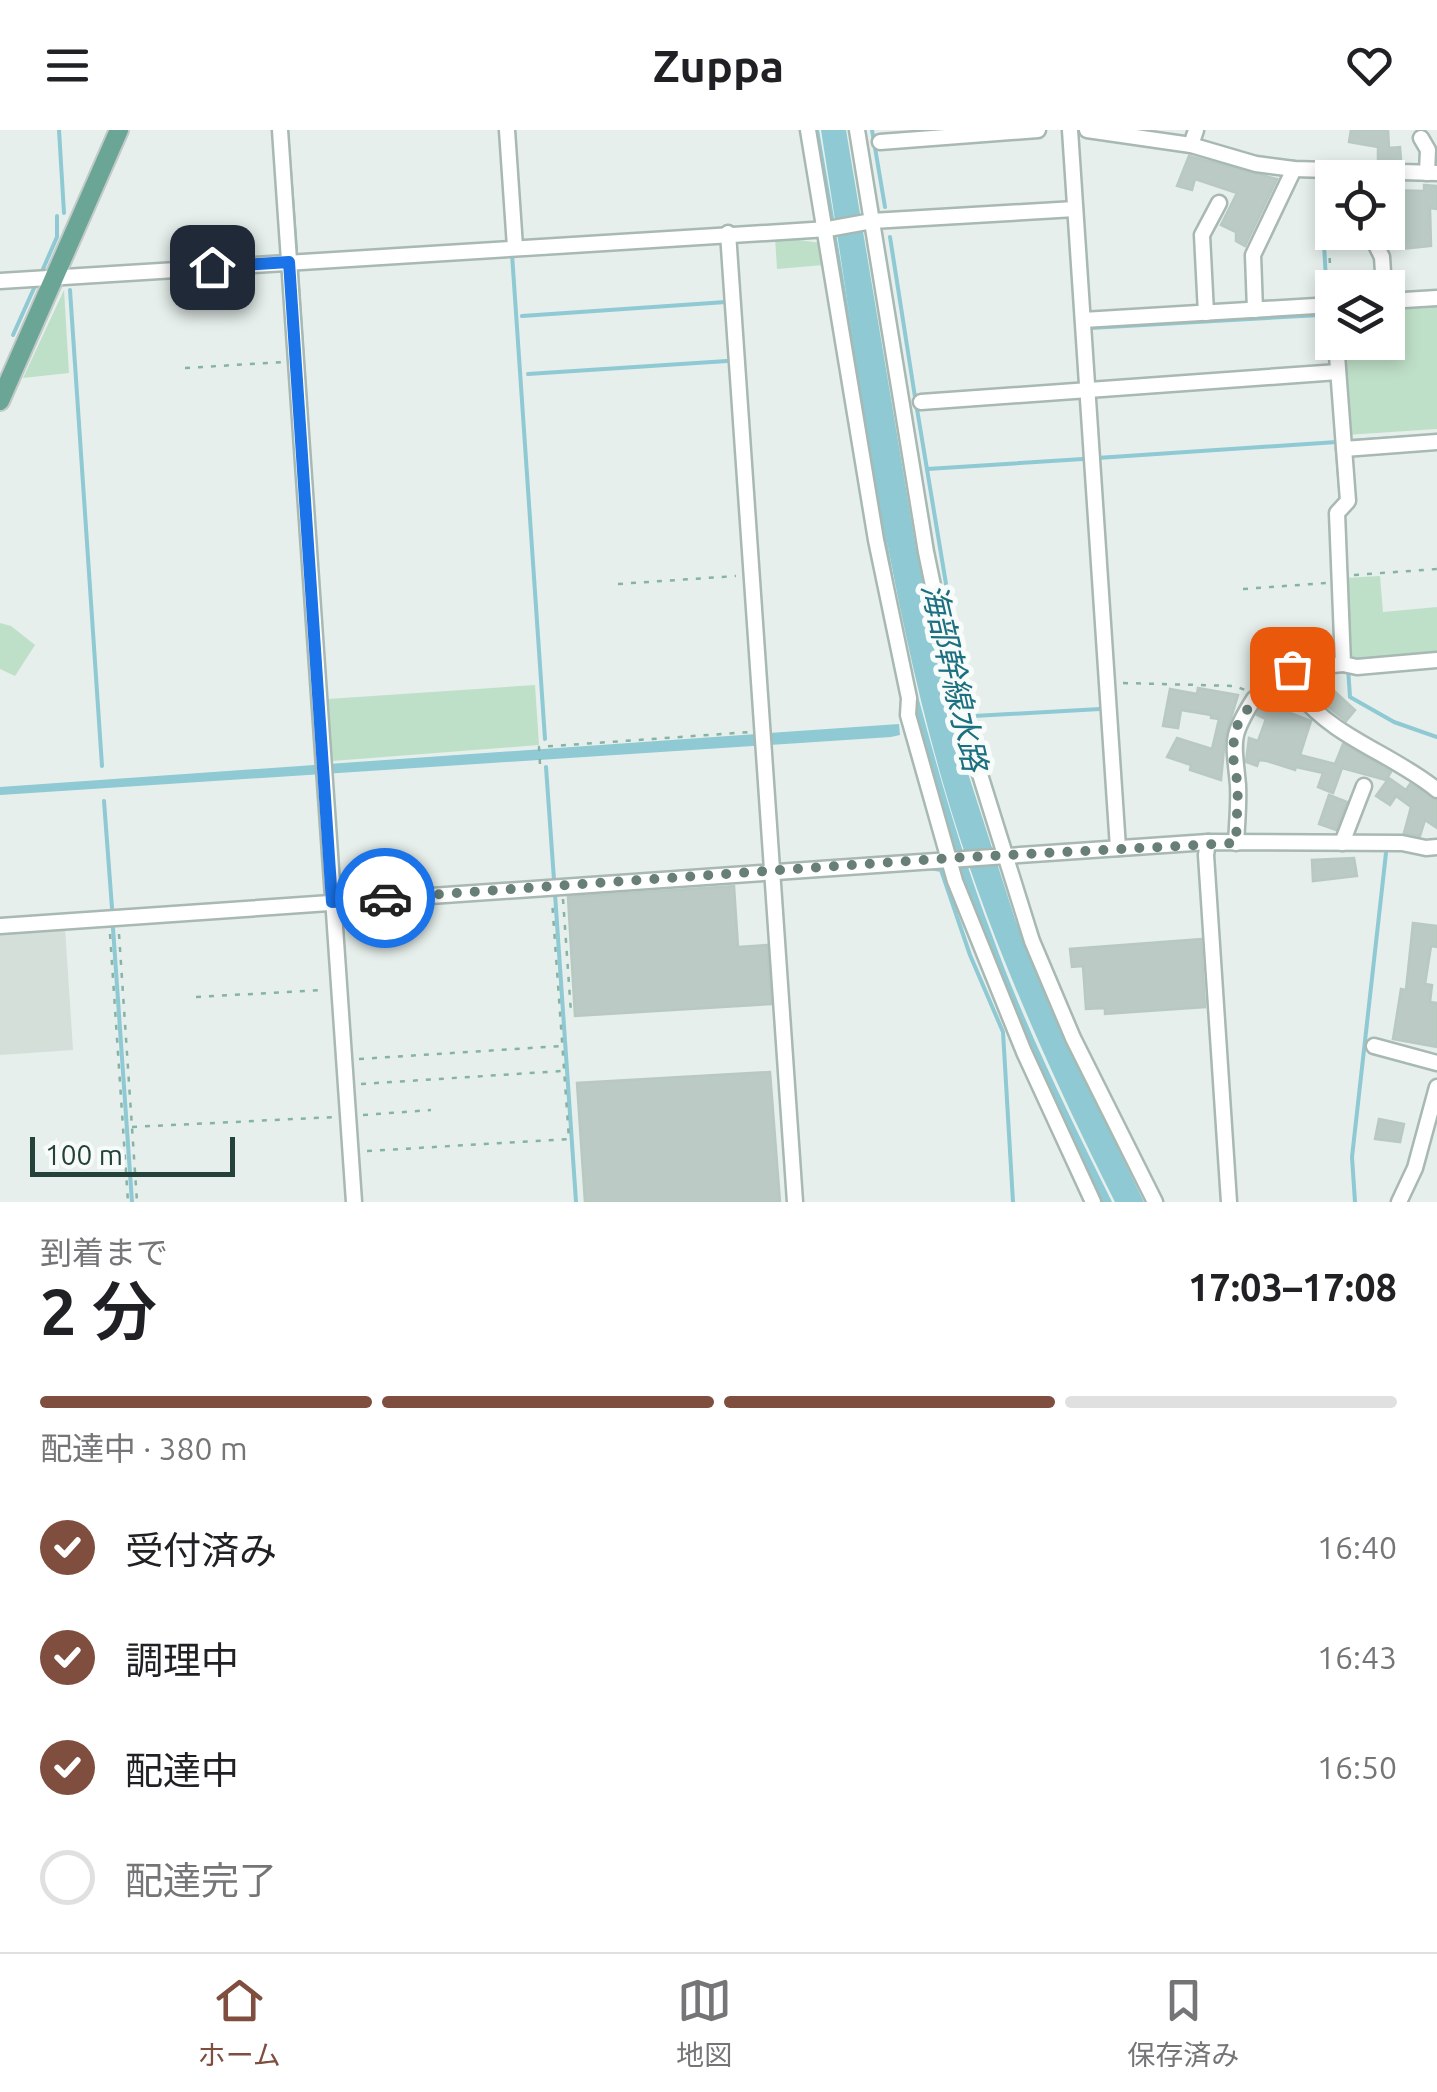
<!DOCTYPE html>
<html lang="ja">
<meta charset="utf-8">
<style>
:root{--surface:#fff;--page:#f2f2f2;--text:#202124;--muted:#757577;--line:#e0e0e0;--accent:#7f4e3f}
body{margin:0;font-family:Ubuntu,"Noto Sans JP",sans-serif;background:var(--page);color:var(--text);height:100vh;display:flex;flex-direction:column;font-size:38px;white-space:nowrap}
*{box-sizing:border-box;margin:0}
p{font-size:32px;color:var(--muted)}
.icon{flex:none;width:55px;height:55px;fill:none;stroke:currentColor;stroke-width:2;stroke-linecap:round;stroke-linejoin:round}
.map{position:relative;height:1072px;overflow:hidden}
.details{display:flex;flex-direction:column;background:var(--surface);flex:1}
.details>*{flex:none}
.buttons{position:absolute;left:1315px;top:30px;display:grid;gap:20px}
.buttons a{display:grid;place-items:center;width:90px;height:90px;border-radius:0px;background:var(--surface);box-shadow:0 5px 15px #0003;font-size:50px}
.scale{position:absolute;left:30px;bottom:25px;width:205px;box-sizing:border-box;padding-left:10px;border:5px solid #24423a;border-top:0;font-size:28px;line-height:35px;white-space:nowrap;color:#24423a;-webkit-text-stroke:8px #f7fbf9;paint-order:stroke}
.pin{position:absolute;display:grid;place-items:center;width:85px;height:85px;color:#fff;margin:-42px;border-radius:20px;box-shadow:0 5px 15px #0006}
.courier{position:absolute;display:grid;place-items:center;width:100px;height:100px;margin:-50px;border:8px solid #1a73e8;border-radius:50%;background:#fff;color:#222;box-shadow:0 2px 12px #0007}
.headline em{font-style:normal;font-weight:600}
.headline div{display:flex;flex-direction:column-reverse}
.headline{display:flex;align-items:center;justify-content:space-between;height:170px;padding:0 40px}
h1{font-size:65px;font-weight:600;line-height:75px}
.bar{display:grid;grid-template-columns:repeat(4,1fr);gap:15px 10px;align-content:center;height:120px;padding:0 40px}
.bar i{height:12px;border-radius:8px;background:var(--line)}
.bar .current{background:var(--accent)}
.bar p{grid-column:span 4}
ol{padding:0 40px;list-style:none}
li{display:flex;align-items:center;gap:30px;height:110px}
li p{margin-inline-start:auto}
li .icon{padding:10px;border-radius:50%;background:var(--accent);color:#fff;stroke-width:4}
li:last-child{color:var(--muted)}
li i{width:55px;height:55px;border:5px solid var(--line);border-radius:50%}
header{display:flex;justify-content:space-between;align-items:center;height:130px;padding:0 40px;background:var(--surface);font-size:45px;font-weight:600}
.menu{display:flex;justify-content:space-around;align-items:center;height:140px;border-top:2px solid var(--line);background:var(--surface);font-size:28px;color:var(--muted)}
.menu a{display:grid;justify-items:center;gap:5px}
.menu .current{color:var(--accent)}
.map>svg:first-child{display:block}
.built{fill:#d4dfda}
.green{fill:#bfe0c8}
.water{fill:#8ec9d4}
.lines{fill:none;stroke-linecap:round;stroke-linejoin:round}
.stream{stroke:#8ec9d4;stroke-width:4}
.building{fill:#bbcac4;stroke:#b8c9c2;stroke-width:2.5}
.minor-casing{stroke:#a8b8b2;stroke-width:19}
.major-casing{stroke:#c2cac8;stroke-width:22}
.path{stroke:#86b3a5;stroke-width:2.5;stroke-dasharray:5 8;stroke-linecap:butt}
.minor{stroke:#fff;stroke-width:14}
.major{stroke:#6aa596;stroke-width:18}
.done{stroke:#687f78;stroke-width:10;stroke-dasharray:0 18}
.route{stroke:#1a73e8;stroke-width:12}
.labels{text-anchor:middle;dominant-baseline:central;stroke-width:10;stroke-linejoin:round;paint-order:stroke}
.water-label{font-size:32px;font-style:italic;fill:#1c6f80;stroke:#f7fbf9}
</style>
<header><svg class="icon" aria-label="menu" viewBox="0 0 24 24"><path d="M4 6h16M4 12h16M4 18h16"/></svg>Zuppa<svg class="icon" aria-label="heart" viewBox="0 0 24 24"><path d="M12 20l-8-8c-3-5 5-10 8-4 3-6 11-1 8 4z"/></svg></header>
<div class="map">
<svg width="1437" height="1072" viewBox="0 0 1437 1072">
<rect width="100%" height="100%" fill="#e6efeb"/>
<polygon class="built" points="65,797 73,920 0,925 0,801"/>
<g class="green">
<polygon points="775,107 822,113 824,135 777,139"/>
<polygon points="64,160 69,243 23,248"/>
<polygon points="1437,174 1437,299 1346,305 1339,213 1388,212 1388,178"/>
<polygon points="1380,446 1383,482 1437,477 1437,527 1349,533 1345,448"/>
<polygon points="0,493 11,496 35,515 15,546 0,539"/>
<polygon points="535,555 539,615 332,631 328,569"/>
</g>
<g class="water">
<path d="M821,0H846L916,418L964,631L1015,789L1050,877L1144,1072H1115C1047,937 985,799 943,653C882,441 856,218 821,0Z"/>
<path d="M915,570H919C940,649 963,728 992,805C1025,897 1069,985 1112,1072H1102C1048,965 997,855 959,741C942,690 929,638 914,586Z"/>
<polygon points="899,594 900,605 891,607 0,665 0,657"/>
</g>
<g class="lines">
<g class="stream">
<polyline points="59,0 64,83"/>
<polyline points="287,0 296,120"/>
<polyline points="817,0 833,94"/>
<polyline points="872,0 885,77"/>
<polyline points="834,103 894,464"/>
<polyline points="890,107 915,267"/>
<polyline points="512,124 545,609"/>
<polyline points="43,139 57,107 57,86"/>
<polyline points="297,140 308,305"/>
<polyline points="70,160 102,636"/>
<polyline points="1327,168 1324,114 1329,52"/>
<polyline points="1327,185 1329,215"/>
<polyline points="522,186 726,172"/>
<polyline points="1090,198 1320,185"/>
<polyline points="13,205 35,156"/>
<polyline points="528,244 727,231"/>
<polyline points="917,279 950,478 972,575"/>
<polyline points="1350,311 1425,306"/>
<polyline points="1337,322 1341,372"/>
<polyline points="1097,328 1337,312"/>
<polyline points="927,339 1083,329"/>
<polyline points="1348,538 1350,567 1394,592 1437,607"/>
<polyline points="910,542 917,571"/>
<polyline points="974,586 1100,579"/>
<polyline points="546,637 554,750"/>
<polyline points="104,671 112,778"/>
<polyline points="925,737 941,740 970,825 1003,902 1013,1072"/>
<polyline points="555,764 576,1072"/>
<polyline points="113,798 132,1072"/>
<polyline points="1355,1072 1352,1027 1386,723"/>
</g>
</g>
<g class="building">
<polygon points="1351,0 1388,0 1389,18 1400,17 1401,31 1378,31 1378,17 1349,12"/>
<polygon points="1189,26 1277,49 1245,116 1236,111 1236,102 1221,95 1237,63 1195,49 1192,60 1177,56"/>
<polygon points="1424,55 1437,56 1437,79 1430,78 1431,116 1402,119 1400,104 1388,104 1388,60 1424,61"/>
<polygon points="1198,558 1238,565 1225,608 1221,650 1190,640 1191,635 1167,627 1177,608 1212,619 1219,589 1211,588 1211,585 1181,580 1178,598 1163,596 1170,559 1197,564"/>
<polygon points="1332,559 1355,580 1346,591 1322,572"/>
<polygon points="1275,577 1311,591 1300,625 1335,634 1343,614 1391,642 1386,650 1342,638 1333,663 1318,657 1323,643 1296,637 1295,640 1267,631 1259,630 1257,636 1246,632 1249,608 1258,611 1266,589 1257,585 1260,579"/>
<polygon points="1389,648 1406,660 1410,654 1437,670 1437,698 1425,690 1420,706 1404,703 1411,677 1396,666 1390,675 1376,666"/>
<polygon points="1329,665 1347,672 1336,700 1319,694"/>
<polygon points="1354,728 1357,746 1313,751 1312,730"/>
<polygon points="734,756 738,817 767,815 771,874 575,886 568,767"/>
<polygon points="1413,793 1437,796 1437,817 1431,816 1425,854 1432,855 1430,872 1437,873 1437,917 1393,909 1401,859 1406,860"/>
<polygon points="1201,809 1205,877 1105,884 1105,878 1086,879 1083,836 1072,837 1070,819"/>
<polygon points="770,942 780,1072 585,1072 577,953"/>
<polygon points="1379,989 1404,994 1400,1012 1375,1009"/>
</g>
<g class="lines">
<defs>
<g id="minor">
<polyline points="280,0 354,1072"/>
<polyline points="507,0 515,117"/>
<polyline points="808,0 876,410 909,568 908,585 955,751 1024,922 1093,1072"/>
<polyline points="857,0 926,422 957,571 1032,811 1073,908 1155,1072"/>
<polyline points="1070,0 1118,718"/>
<polyline points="1087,0 1191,15 1256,34 1294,39 1437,43"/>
<polyline points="1421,8 1428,20 1427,43"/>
<polyline points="880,12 1038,0"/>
<polyline points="1191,15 1196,0"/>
<polyline points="728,103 795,1072"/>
<polyline points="1370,103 1382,127 1384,158"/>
<polyline points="0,151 828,99 872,91 1075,79"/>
<polyline points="1388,171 1437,168"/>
<polyline points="1255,180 1253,125 1294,39"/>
<polyline points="1206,183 1202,105 1219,73"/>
<polyline points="1083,190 1332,175"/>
<polyline points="1336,212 1348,371 1337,383 1343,534 1357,537 1437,530"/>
<polyline points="921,272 1338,242"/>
<polyline points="1344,319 1437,312"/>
<polyline points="1294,562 1292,539 1343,534"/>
<polyline points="1208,712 1206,725 1229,1072"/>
<path d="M1236,713C1237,694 1239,674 1238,655C1234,611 1229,608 1254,569L1299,563C1334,608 1393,624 1437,660"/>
<polyline points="1342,713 1364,656"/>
<polyline points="0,796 1208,712 1402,713 1426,718 1437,717"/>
<polyline points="1374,916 1437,933"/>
<polyline points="1399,1072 1415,1038 1437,957"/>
</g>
<polyline id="major" points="0,271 119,0"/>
</defs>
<use href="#minor" class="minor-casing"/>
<use href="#major" class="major-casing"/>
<g class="path">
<polyline points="1331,159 1329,114 1332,61"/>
<polyline points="185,238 284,232"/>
<polyline points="1354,445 1437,439"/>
<polyline points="618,454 736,446"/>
<polyline points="1243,459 1326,453"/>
<polyline points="1123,553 1235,556 1245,560"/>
<polyline points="540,634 539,617 750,602"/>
<polyline points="563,769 571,883"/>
<polyline points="110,804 128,1072"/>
<polyline points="119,804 137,1072"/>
<polyline points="196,867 324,860"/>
<polyline points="359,929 561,916"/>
<polyline points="361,954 562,941"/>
<polyline points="363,985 431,980"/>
<polyline points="132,997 335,987"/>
<polyline points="367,1021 569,1009 552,770"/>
</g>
<use href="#minor" class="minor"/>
<use href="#major" class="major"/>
</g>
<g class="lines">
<polyline class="done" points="385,768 951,728 1236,713 1238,656 1232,621 1237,596 1254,569 1294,562 1292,539"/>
<polyline class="route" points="212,137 289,132 332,772 385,768"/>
</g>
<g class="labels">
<g class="water-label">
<text transform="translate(955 547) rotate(77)">海部幹線水路</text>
</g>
</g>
</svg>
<div class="buttons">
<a><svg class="icon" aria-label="locate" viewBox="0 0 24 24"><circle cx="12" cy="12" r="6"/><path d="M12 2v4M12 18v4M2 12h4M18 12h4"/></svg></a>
<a><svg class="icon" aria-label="layers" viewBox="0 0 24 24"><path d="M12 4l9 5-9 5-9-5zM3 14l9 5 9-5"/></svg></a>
</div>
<div class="scale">100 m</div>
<div class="pin" style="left:1292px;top:539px;background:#ea580c"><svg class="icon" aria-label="bag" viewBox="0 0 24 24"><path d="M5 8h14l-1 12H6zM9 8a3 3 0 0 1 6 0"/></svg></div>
<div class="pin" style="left:212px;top:137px;background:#1f2937"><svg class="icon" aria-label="home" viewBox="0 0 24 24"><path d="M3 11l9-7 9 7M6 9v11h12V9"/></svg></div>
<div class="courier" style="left:385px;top:768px"><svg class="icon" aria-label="car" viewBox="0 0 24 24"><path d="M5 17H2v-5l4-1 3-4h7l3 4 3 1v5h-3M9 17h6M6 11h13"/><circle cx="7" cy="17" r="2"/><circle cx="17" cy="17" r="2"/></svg></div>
</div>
<section class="details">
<div class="headline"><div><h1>2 分</h1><p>到着まで</p></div><em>17:03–17:08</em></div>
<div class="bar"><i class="current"></i><i class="current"></i><i class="current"></i><i></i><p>配達中 · 380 m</p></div>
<ol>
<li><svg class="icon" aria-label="check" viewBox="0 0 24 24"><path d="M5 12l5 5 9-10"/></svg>受付済み<p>16:40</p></li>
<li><svg class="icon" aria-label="check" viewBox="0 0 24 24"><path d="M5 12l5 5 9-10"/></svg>調理中<p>16:43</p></li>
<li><svg class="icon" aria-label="check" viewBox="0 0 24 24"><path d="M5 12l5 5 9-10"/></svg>配達中<p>16:50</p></li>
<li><i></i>配達完了</li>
</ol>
</section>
<nav class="menu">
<a class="current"><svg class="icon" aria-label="home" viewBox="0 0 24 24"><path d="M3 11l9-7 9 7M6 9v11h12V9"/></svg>ホーム</a>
<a><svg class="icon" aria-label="map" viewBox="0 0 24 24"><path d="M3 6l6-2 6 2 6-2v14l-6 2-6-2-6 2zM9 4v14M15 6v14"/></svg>地図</a>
<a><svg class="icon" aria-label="saved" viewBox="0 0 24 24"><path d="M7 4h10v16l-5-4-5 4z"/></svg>保存済み</a>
</nav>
